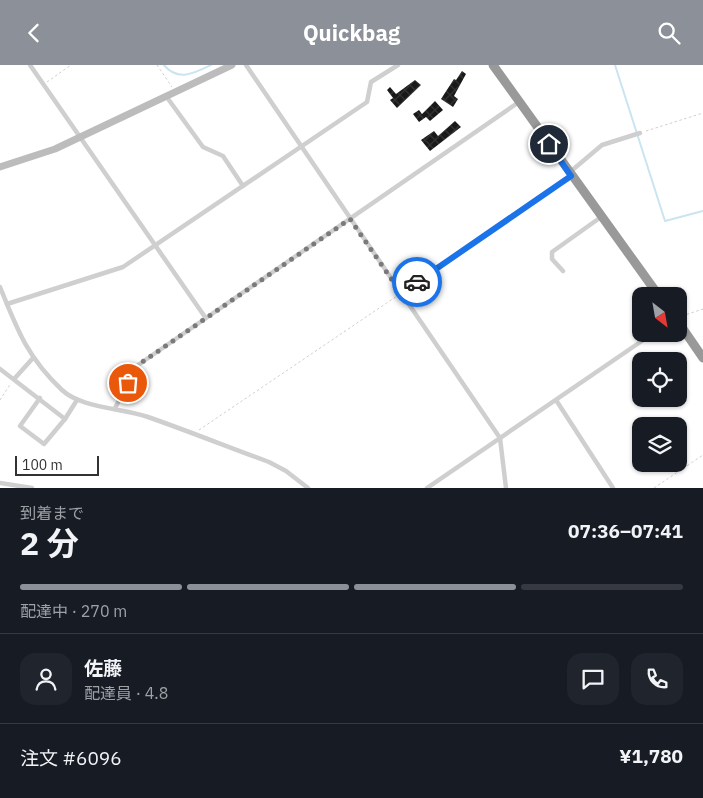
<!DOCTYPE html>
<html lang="ja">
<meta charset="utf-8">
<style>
:root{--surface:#171b24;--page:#20242c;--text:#f1f3f6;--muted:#9ea1a6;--line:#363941;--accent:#8c9099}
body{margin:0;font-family:"IBM Plex Sans","Noto Sans JP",sans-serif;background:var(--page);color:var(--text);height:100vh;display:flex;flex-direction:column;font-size:19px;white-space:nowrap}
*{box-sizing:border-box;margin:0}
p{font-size:16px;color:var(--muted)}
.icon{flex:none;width:28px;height:28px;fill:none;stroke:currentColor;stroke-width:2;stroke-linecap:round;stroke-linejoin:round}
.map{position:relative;height:423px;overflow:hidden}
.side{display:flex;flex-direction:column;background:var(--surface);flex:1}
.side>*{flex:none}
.needle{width:32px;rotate:149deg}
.tools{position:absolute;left:632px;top:222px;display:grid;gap:10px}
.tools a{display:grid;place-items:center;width:55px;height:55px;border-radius:10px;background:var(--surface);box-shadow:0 1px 4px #0004;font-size:25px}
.scale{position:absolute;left:15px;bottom:12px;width:84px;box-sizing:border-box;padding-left:5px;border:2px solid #323232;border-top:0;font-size:14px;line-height:18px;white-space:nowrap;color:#323232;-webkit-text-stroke:4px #fff;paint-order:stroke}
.pin{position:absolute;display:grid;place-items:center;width:42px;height:42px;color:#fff;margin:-21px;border:2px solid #fff;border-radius:50%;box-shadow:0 1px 5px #0007}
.courier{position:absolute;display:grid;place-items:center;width:50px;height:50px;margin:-25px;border:4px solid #1a73e8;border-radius:50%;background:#fff;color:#222;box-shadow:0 1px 6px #0007}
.summary em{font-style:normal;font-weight:700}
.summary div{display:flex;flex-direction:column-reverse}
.summary{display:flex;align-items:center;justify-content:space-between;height:85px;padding:0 20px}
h1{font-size:32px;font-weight:700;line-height:38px}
.bar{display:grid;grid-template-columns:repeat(4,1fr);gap:8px 5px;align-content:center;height:60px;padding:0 20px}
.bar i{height:6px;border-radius:4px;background:var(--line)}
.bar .on{background:var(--accent)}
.bar p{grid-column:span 4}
.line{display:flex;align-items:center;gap:12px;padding:0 20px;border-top:1px solid var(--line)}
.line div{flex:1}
.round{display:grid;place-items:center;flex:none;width:52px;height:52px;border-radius:15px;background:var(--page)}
header{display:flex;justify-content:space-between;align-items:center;height:65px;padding:0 20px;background:var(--accent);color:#fff;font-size:22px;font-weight:700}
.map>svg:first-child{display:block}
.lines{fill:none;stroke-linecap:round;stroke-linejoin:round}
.stream{stroke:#cae4f0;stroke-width:2}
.building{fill:url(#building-cross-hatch)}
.path{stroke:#cfcfcf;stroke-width:1;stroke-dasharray:2.5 2.5;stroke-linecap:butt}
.street{stroke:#cfcfcf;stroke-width:4.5}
.secondary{stroke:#bcbcbc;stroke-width:7}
.highway{stroke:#999;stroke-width:9}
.done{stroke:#7a7a7a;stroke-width:5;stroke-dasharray:0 9}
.route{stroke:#1a73e8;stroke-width:6}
</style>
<header><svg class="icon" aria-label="back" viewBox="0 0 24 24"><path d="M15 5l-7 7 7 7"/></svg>Quickbag<svg class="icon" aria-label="search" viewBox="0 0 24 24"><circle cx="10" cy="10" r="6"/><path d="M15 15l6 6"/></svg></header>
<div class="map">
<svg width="703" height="423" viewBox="0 0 703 423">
<defs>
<pattern id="building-cross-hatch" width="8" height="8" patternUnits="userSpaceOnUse" patternTransform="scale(1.25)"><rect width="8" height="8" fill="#191919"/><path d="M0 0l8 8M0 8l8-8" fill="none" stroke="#323232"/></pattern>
</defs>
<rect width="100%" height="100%" fill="#fff"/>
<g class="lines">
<g class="stream">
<path d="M164,0C178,17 195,8 211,0"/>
<polyline points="615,0 665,156 703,146"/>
</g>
</g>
<g class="building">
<polygon points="462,6 466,9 454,31 458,34 453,42 441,34 454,14 456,15"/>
<polygon points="415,15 421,20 397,43 390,35 393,33 387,25 390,22 396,29"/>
<polygon points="435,36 443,45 430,56 426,52 419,57 413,49 419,45 422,49"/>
<polygon points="455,56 461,62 430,86 421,75 434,66 438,71"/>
</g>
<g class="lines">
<g class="path">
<polyline points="157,0 172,22"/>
<polyline points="47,17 71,0"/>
<polyline points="646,66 703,48"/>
<polyline points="682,251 703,244"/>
<polyline points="0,335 11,318"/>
<polyline points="199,365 397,231"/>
<polyline points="654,423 703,390"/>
</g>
<g class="street">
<polyline points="30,0 205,252"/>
<polyline points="246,0 500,373 506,423"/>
<polyline points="166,31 203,82 223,91 243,121"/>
<polyline points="570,107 602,80 640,68"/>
<polyline points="563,206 552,194 552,187 601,152"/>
<path d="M0,222C17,264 27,292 62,325C81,343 122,343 148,352C188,366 228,382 269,397L286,406L308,423"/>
<polyline points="401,228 571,111"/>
<polyline points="7,239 123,202 367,37 371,17 398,0"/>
<polyline points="0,304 65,354"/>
<polyline points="15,313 33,293"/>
<polyline points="40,333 20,361 44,379 65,354 77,335"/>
<polyline points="556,335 613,423"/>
<polyline points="115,343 138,300 519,37"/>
<polyline points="0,418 32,423"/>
<polyline points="427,423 652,269"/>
</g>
<polyline class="secondary" points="0,102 55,84 232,0"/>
<g class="highway">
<polyline points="493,0 659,231"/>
<polyline points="679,258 703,293"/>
</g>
</g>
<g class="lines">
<polyline class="done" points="128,318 138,300 350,154 401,228 417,217"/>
<polyline class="route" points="417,217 571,111 549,79"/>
</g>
</svg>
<div class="tools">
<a><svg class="needle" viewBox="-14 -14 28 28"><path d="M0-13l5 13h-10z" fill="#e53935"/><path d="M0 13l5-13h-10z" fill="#9ea1a6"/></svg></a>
<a><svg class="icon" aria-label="locate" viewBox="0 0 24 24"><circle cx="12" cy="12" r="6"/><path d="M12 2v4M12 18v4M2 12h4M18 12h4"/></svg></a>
<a><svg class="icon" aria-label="layers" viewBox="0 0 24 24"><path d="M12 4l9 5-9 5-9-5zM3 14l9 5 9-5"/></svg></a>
</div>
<div class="scale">100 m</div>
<div class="pin" style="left:128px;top:318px;background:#ea580c"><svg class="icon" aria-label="bag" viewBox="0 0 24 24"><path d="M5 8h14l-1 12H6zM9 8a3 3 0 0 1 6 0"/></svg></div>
<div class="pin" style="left:549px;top:79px;background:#1f2937"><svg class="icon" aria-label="home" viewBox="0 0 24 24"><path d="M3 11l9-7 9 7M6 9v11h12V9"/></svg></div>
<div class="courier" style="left:417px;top:217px"><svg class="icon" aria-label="car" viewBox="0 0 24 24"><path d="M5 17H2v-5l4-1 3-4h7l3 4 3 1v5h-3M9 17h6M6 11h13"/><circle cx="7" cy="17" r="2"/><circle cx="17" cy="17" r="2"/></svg></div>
</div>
<section class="side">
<div class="summary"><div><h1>2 分</h1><p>到着まで</p></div><em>07:36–07:41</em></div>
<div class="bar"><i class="on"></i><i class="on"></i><i class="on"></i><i></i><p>配達中 · 270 m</p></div>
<div class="line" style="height:90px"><a class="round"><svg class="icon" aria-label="person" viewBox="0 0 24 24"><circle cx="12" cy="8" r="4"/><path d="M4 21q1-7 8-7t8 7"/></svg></a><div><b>佐藤</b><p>配達員 · 4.8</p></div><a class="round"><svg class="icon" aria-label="chat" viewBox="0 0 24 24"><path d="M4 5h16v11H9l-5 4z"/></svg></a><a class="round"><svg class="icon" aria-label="phone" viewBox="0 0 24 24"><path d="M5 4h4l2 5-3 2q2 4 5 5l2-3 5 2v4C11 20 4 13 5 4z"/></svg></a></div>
<div class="line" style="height:65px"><div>注文 #6096</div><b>¥1,780</b></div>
</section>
